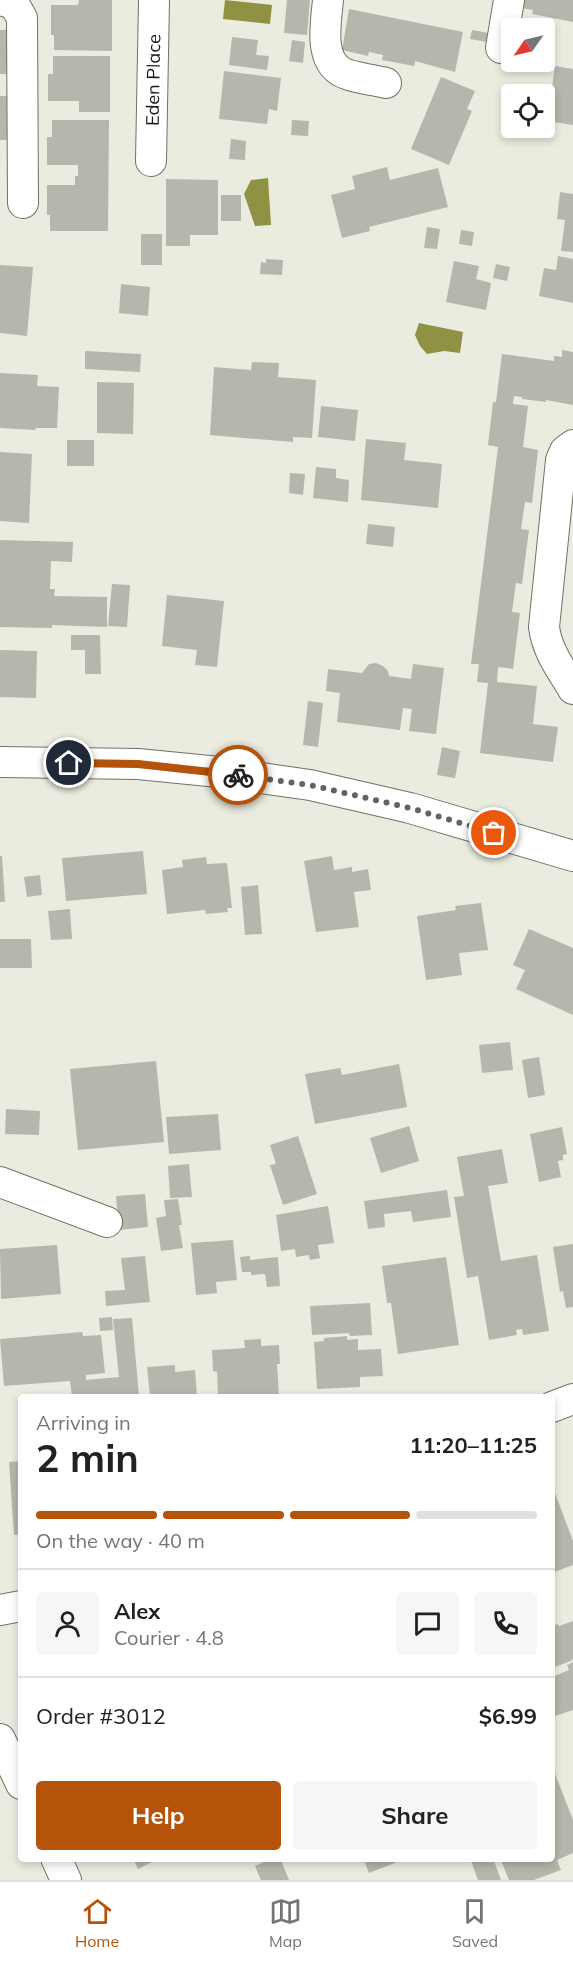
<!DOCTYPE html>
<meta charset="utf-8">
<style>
:root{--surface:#fff;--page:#f6f6f6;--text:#202124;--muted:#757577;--line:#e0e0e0;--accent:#b45309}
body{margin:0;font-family:Mulish,sans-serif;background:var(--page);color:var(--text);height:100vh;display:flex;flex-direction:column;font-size:22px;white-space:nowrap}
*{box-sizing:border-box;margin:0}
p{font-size:20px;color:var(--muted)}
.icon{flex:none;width:33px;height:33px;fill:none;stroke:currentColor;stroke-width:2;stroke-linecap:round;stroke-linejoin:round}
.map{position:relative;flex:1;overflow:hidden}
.sheet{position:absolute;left:18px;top:1394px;width:537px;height:468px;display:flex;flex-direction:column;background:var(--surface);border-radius:6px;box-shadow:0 3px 9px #0003}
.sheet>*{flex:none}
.needle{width:39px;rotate:236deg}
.controls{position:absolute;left:501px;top:18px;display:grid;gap:12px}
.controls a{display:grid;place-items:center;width:54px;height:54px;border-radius:6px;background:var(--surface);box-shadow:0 3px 9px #0003;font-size:30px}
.pin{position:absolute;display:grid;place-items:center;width:51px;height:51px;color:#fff;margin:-26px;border:3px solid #fff;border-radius:50%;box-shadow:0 2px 6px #0007}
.courier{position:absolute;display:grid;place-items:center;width:60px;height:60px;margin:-30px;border:4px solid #b45309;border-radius:50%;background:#fff;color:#222;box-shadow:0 2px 8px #0007}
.headline em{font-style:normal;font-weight:700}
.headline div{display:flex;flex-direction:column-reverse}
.headline{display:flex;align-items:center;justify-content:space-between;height:102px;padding:0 18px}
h1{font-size:39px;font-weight:700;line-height:45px}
.bar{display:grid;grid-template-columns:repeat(4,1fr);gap:9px 6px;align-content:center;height:72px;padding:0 18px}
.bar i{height:8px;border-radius:4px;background:var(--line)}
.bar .current{background:var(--accent)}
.bar p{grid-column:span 4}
.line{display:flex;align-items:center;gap:15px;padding:0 18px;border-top:2px solid var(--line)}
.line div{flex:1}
.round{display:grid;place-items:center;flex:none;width:63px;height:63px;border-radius:6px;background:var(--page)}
.button{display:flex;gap:12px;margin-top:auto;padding:12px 18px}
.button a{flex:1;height:69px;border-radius:6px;background:var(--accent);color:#fff;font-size:24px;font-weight:700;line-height:69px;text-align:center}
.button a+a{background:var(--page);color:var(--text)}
.dock{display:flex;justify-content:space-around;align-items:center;height:84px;border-top:2px solid var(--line);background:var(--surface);font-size:16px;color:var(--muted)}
.dock a{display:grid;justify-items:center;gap:3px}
.dock .current{color:var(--accent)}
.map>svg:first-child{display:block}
.water{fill:#8e9242}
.building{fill:#b6b7ac}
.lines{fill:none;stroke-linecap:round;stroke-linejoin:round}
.minor-casing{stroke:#707167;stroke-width:32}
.minor{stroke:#fff;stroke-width:30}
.done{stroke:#63645d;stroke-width:6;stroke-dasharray:0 10.8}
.route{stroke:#b45309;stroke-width:8}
.labels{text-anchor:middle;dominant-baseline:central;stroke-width:4.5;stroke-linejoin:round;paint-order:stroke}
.street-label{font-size:18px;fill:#1a1a16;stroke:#f8f9ed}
</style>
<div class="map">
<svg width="573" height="1880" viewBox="0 0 573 1880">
<rect width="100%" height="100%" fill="#ebece0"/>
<g class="water">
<polygon points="225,0 272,5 270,24 223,19"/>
<polygon points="268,178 271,225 255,226 244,194 251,180"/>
<polygon points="419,323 463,332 460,353 444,351 427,354 420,346 415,335"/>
</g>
<g class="building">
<polygon points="79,0 112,0 112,51 54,50 54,35 51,35 51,5 78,5"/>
<polygon points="287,0 310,0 307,35 284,33"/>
<polygon points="522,0 573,0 573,22 532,14 533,10 521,8"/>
<polygon points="349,9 463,32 455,72 415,61 414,66 382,60 383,55 369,52 368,56 342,50"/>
<rect x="0" y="30" width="12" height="44"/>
<polygon points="472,30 489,33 487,42 470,39"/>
<polygon points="232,37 258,40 256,55 269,56 267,70 229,65"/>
<polygon points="292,40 305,42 303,63 289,61"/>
<polygon points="53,56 110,56 110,112 79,112 79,101 48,101 48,74 53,74"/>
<polygon points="555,66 573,69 573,125 547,121"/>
<polygon points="224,71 281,78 277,111 269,109 267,124 219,119"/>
<polygon points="441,77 475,91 467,109 472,111 449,165 411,149"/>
<rect x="0" y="96" width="11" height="44"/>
<polygon points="52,120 109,120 108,231 50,231 50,215 47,215 47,185 75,185 75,176 78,176 78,165 47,165 47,137 52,137"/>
<polygon points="292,120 309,121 308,136 291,135"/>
<polygon points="231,139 246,141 245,160 229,159"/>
<polygon points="387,167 390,180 438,168 448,207 369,227 370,231 342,238 331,195 355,189 352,176"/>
<polygon points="166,179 218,180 218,235 190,235 190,246 166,246"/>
<polygon points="560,192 573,194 573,252 561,251 565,220 557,219"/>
<rect x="221" y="195" width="20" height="26"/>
<polygon points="427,227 440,229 437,249 424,248"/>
<polygon points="461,230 474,232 472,246 459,244"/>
<rect x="141" y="234" width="21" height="31"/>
<polygon points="558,256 573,259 573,303 539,296 544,268 556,270"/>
<polygon points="266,259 283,260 282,275 260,274 261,262 266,263"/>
<polygon points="454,261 479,266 476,279 491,283 486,310 446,302"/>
<polygon points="496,264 510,267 507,281 493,278"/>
<polygon points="0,265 33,267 27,336 0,333"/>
<polygon points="121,284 150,287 148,316 119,313"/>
<polygon points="562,350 573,352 573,405 546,400 546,402 522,399 522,397 514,396 513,404 528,406 523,447 538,450 532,503 525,502 521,529 529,530 522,584 516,583 512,612 520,613 513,669 498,667 497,682 537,686 533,724 558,727 553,762 480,753 488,683 477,682 479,664 471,664 498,447 488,445 493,402 496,402 502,354 554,361 554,356 562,357"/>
<polygon points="85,351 141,354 140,372 85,369"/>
<polygon points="252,362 279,363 278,377 316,380 312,438 293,437 293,442 210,435 214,367 251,370"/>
<polygon points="0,373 38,375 37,386 59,387 57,428 35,428 36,430 0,428"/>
<polygon points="97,382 134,383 133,434 97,433"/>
<polygon points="321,406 358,410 355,441 318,437"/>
<polygon points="366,439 406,443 404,460 442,464 438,508 361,500"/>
<rect x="67" y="440" width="27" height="26"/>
<polygon points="0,452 32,454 29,523 0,521"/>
<polygon points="316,467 336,469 336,478 349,480 348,502 313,498"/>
<polygon points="290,473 305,474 303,495 289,493"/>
<polygon points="368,524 395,527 393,547 366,544"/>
<polygon points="0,540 73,542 72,562 51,561 50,589 55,589 54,596 107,597 107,627 52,625 52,628 0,627"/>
<polygon points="112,584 130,585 127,627 108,626"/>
<polygon points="167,595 224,601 217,667 195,665 197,650 162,646"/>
<polygon points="71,635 100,635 101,674 85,674 85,650 71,650"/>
<polygon points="0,650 37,651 36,698 0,697"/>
<polygon points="376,663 383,666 388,671 389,676 411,679 413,664 444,668 436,734 409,731 412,709 403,708 400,730 337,722 340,693 326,691 328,669 362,673 369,664"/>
<polygon points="308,701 323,703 318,747 303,745"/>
<polygon points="442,747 460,751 455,778 437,775"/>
<polygon points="143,851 147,894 66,901 62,858"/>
<polygon points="0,856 2,856 5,902 0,902"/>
<polygon points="332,856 334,870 352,867 352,872 368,869 371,890 354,892 359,927 316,932 304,861"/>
<polygon points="206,857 207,864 227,863 232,908 227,908 228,912 206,914 205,910 167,914 162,870 183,867 182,860"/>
<polygon points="40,875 42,895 27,897 24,877"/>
<polygon points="258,885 262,934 245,935 241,887"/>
<polygon points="481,903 488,950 459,953 462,975 426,980 417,916 456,910 455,906"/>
<polygon points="70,909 72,939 51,940 48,911"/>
<polygon points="529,929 573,948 573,1015 516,989 525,970 513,965"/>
<polygon points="0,939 31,939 32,968 0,968"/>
<polygon points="510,1042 513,1070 482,1073 479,1045"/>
<polygon points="539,1057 545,1095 528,1098 522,1060"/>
<polygon points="156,1061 164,1142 78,1150 70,1069"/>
<polygon points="399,1064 407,1107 315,1124 305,1074 340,1068 342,1075"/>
<polygon points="6,1109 40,1111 39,1135 5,1134"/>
<polygon points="218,1114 221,1150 169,1154 166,1117"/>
<polygon points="409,1126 419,1161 381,1173 370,1138"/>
<polygon points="562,1127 567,1154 563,1155 563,1160 558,1161 561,1177 539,1182 530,1134"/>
<polygon points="298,1136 317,1194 283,1205 270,1165 276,1164 270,1145"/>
<polygon points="502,1149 508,1183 488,1186 501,1261 537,1255 549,1331 523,1335 522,1329 516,1330 517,1335 489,1340 478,1276 467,1278 454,1197 464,1196 457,1157"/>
<polygon points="189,1164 192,1197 170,1198 168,1166"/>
<polygon points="447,1190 451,1217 413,1222 411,1211 384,1214 385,1227 368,1229 364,1201"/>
<polygon points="145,1194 148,1227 119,1230 116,1196"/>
<polygon points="178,1199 182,1225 179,1225 183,1248 161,1251 156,1218 166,1216 164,1200"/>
<polygon points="328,1206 334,1243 318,1245 320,1258 310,1260 309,1255 296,1257 295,1249 281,1251 276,1215"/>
<polygon points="233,1240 237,1280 216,1282 217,1293 196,1295 191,1243"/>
<polygon points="573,1244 573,1307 566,1308 563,1291 560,1292 553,1247"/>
<polygon points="57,1245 61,1294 1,1299 0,1249"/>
<polygon points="145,1256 150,1302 106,1306 105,1291 125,1290 121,1258"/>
<polygon points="250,1256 250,1260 278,1257 280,1286 267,1287 265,1274 251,1275 251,1272 242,1272 240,1257"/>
<polygon points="446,1257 459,1345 398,1354 391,1303 387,1303 382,1266"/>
<polygon points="370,1303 372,1335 350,1336 349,1333 312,1335 310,1306"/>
<polygon points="112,1317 113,1330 100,1331 99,1318"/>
<polygon points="132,1318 139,1396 72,1396 70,1381 4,1386 0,1339 82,1332 83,1336 101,1335 105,1373 86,1375 86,1380 119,1377 113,1319"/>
<polygon points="347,1336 347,1340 358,1339 358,1350 381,1349 383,1376 360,1377 360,1387 317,1389 314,1342 324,1341 324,1338"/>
<polygon points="261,1339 261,1346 279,1345 280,1364 277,1364 279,1396 218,1396 217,1372 213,1371 212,1350 245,1348 244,1340"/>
<polygon points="175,1365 175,1372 195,1370 197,1396 150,1396 147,1367"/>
<polygon points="21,1461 21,1534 14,1535 9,1462"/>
<polygon points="552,1485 573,1541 573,1565 552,1573"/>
<polygon points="573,1621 573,1659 571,1661 552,1668 552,1626 558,1624 559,1626"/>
<polygon points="573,1662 573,1710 552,1717 552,1677 569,1670 567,1665"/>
<polygon points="552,1766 573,1820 573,1853 557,1860 561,1870 534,1880 509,1880 500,1858 552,1858"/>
<polygon points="133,1858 160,1858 138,1869"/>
<polygon points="272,1858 280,1858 289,1880 261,1880 255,1866"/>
<polygon points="363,1858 405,1858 405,1859 369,1873"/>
<polygon points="470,1858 493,1858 501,1880 478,1880"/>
</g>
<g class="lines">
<defs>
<g id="minor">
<polyline points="1,0 14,4 22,18 23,203"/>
<path d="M328,0C326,22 319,57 340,71C349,77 374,80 386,83"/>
<polyline points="501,48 509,0"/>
<path id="s1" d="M151,161L154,0"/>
<path d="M573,445L565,451L561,460L544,627C547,651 561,669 573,689"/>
<polyline points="0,762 138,764 219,772 310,785 410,808 573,856"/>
<polyline points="0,1182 107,1222"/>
<polyline points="552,1407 573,1399"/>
<polyline points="0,1610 21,1606"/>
<polyline points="0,1739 21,1784"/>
<polyline points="56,1858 66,1880"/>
</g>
</defs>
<use href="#minor" class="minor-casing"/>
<use href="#minor" class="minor"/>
</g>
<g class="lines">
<polyline class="done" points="238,775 310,785 410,808 494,833"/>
<polyline class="route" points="69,763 138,764 238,775"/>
</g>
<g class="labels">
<g class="street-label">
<text stroke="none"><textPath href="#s1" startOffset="81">Eden Place</textPath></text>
</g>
</g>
</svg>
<div class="controls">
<a><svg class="needle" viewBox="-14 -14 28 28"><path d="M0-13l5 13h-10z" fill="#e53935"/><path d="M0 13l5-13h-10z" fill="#757577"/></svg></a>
<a><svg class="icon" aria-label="locate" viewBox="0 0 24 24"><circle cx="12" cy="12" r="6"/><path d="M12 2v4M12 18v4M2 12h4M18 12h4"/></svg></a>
</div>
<div class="pin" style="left:494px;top:833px;background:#ea580c"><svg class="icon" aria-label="bag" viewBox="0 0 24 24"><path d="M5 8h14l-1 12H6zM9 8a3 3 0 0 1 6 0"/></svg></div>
<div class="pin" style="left:69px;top:763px;background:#1f2937"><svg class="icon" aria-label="home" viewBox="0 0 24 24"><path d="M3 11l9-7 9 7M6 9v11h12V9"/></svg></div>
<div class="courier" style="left:238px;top:775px"><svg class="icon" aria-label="bike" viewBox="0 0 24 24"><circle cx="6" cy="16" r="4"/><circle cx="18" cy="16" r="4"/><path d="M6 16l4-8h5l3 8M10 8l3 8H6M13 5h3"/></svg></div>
<section class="sheet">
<div class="headline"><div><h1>2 min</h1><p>Arriving in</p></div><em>11:20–11:25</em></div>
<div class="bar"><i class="current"></i><i class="current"></i><i class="current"></i><i></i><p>On the way · 40 m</p></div>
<div class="line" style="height:108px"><a class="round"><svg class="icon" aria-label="person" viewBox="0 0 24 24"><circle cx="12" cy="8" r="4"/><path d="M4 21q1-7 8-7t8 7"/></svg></a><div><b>Alex</b><p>Courier · 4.8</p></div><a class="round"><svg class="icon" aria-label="chat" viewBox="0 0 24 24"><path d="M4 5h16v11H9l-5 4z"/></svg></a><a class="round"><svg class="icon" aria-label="phone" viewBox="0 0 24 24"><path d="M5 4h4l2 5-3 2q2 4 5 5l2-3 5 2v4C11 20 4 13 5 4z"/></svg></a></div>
<div class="line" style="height:78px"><div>Order #3012</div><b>$6.99</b></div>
<div class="button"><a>Help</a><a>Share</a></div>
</section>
</div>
<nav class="dock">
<a class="current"><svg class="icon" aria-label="home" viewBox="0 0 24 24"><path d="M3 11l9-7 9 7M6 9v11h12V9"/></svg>Home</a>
<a><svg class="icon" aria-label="map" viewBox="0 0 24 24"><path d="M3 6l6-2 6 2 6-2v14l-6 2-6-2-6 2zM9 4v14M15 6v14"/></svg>Map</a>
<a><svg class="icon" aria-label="saved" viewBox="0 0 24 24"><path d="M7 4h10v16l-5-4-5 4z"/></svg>Saved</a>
</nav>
